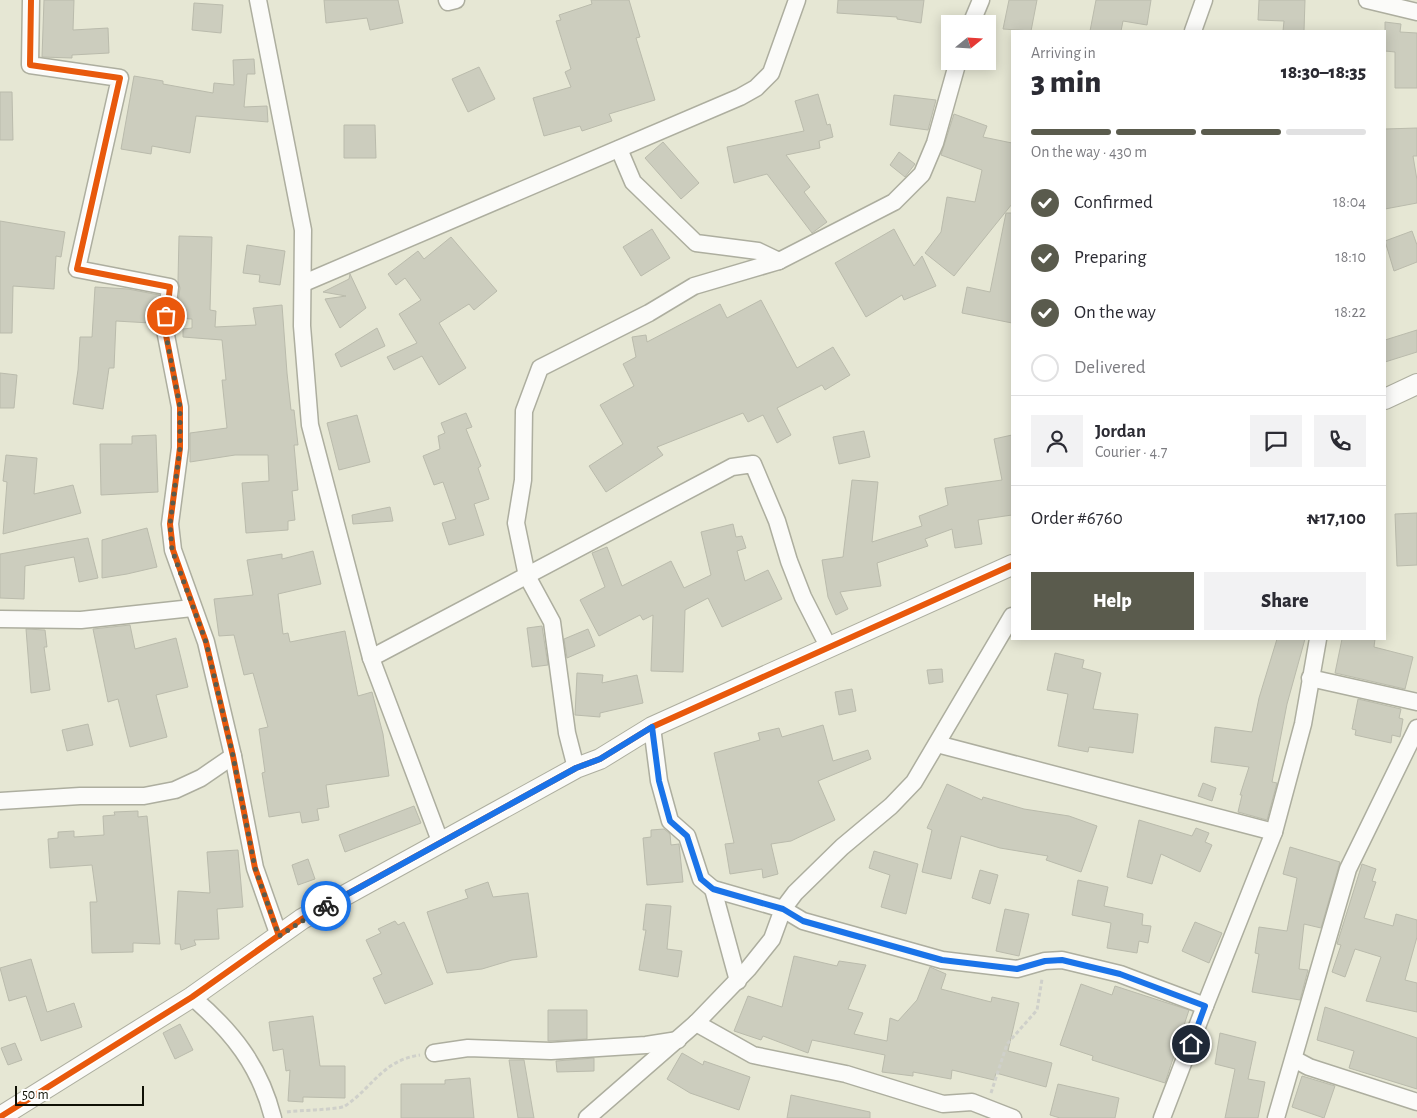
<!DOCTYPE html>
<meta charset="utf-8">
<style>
:root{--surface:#fff;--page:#f2f2f3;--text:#2b2b33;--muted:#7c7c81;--line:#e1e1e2;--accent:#5a5b4d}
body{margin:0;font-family:"Alegreya Sans",sans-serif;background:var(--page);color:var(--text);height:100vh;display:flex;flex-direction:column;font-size:19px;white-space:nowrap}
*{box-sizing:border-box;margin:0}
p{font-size:16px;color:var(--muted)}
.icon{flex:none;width:28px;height:28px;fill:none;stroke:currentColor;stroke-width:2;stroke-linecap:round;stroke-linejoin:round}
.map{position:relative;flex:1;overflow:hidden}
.side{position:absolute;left:1011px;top:30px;width:375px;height:610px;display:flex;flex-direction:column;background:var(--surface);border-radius:0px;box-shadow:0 2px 12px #0003}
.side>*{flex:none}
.needle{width:32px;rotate:72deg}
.controls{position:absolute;left:941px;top:15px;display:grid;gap:10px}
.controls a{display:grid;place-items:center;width:55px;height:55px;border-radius:0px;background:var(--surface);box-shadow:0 2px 12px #0003;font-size:25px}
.scale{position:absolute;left:15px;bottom:12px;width:129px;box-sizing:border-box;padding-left:5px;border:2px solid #0f1005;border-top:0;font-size:14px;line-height:18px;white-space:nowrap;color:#0f1005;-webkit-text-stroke:4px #fff;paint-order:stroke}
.pin{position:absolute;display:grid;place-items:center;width:42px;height:42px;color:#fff;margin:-21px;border:2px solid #fff;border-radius:50%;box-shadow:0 1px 5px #0007}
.courier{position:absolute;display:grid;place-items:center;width:50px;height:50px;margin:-25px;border:4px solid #1a73e8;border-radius:50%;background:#fff;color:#222;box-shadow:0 1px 6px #0007}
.head em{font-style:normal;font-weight:800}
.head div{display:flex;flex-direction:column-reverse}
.head{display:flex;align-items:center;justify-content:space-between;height:85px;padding:0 20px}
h1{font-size:32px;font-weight:800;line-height:38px}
.bar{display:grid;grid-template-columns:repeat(4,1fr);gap:8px 5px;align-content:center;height:60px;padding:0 20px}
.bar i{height:6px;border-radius:4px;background:var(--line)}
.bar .current{background:var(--accent)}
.bar p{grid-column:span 4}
.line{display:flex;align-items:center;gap:12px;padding:0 20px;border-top:1px solid var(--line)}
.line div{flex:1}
.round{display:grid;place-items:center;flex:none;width:52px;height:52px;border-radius:0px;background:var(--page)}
ol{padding:0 20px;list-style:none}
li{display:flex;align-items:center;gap:15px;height:55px}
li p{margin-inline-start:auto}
li .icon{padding:5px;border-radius:50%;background:var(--accent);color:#fff;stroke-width:4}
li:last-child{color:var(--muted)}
li i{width:28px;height:28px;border:2px solid var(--line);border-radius:50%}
.action{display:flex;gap:10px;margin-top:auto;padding:10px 20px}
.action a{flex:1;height:58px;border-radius:0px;background:var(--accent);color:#fff;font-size:20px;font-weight:800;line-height:58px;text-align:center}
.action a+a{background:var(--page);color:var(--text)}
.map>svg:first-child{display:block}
.building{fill:#cccdbe;stroke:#babbac}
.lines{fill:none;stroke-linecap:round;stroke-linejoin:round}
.minor-casing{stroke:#adae9f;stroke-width:19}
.tertiary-casing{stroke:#adae9f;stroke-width:22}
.path{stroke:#cfd0ca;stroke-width:3;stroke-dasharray:4 2.5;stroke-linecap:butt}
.minor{stroke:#fbfbf9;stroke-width:16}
.tertiary{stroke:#fbfbf9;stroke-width:20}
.cycleway-casing{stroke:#fff;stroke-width:9}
.cycleway{stroke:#e8590c;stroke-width:6}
.done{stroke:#5a5b4d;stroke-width:5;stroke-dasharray:0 9}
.route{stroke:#1a73e8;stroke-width:6}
</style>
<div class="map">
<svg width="1417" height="1118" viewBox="0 0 1417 1118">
<rect width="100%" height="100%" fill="#e6e7d4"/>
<g class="building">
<polygon points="44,0 74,0 73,30 108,28 109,53 72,55 72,58 42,57"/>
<polygon points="324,0 398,0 403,23 370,30 367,18 326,23"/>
<polygon points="591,0 629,0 640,37 636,38 655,100 609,114 612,121 582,131 580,126 544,136 533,98 571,87 565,72 571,69 556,21 561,20 559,15 592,4"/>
<polygon points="838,0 924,0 921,23 897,19 897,17 837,13"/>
<polygon points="1009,0 1037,0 1031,31 1003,29"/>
<polygon points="1096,0 1151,0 1147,25 1123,21 1121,31 1090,31"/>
<polygon points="1259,0 1305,0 1304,31 1283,31 1284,21 1258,20"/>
<polygon points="194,3 223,5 221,33 192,30"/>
<polygon points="1385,22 1401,24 1400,32 1417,33 1417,88 1395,88 1395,52 1385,51"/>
<polygon points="254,59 255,74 247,74 244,107 267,106 268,122 196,116 190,153 152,146 151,154 121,149 134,76 163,81 163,84 213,93 214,83 234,85 233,60"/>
<polygon points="479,67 495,99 468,112 452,79"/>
<polygon points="0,92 12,92 13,140 0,140"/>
<polygon points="818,94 827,125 830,124 833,137 819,141 820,148 786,155 810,187 804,192 827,222 812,233 767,174 734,183 727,147 804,131 795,101"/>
<polygon points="894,95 936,100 928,130 890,125"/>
<polygon points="954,114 987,126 983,137 1012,143 1012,204 954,276 925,253 941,232 947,197 975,202 982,170 941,155"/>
<polygon points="344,125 375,125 376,158 344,158"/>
<polygon points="1417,128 1417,156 1413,156 1417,180 1417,203 1385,209 1385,129"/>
<polygon points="663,142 699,183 681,199 645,158"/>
<polygon points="899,152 915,164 905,177 890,165"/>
<polygon points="1006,213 1012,213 1012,323 962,313 967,287 990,292"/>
<polygon points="0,221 65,232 61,257 56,256 54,289 13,286 12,333 0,333"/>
<polygon points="652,229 670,258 641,276 623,247"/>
<polygon points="894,229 914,266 922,256 936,286 904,300 902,295 866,317 835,263"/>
<polygon points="1412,231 1417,245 1417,262 1394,271 1385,241"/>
<polygon points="179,236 212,237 210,310 216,311 215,327 256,325 253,308 282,305 287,373 291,410 294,410 298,445 294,445 298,490 292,491 295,520 288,521 288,530 246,533 242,483 269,481 268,455 235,455 190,462 190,433 227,428 222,380 226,380 222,340 183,337 183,329 192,328 192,319 176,318 180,288 178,281"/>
<polygon points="451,237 497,291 474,310 469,304 439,323 466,368 439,385 422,356 394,370 387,357 417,343 399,314 421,300 405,278 396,285 388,274 418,251 424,259"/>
<polygon points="247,245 285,251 280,285 259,282 260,275 243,273"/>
<polygon points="350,274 366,308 340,328 325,299 346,296 323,292 349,279"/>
<polygon points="95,287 128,289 159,295 156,317 151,317 150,323 116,321 114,368 109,368 103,409 73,404 78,370 80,337 92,337"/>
<polygon points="761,300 797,368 833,347 850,375 825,390 822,385 777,408 791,435 777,443 763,415 748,422 743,413 657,447 663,455 606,492 589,466 623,444 600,405 634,386 623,364 636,357 632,337 646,335 647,342 720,304 727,318"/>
<polygon points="377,328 385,346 341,367 335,354"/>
<polygon points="1417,330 1417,352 1385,362 1385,340"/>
<polygon points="0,373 17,375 14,408 0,408"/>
<polygon points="466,413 472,427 466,429 481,466 478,468 489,499 474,504 484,535 449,545 442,523 456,519 443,482 434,485 423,456 440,449 438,436 445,433 441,423"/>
<polygon points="357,415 370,462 339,470 327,423"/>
<polygon points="864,431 870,457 839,464 833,437"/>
<polygon points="156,435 158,492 101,495 100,444 132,444 132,436"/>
<polygon points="1012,435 1012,515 978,520 982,544 955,548 952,529 925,539 928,546 877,563 881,586 840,592 848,609 836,615 828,597 822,560 843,557 852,480 878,482 872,542 922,526 919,516 948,505 945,488 1002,480 994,439"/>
<polygon points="6,455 37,458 34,494 73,485 81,513 3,534 7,482 3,481"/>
<polygon points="390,507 393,521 353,524 352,515"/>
<polygon points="1417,513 1417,565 1397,566 1395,514"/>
<polygon points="733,524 736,537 742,536 746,548 737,551 745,581 768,570 782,599 722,627 708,598 685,610 683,672 651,671 653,615 643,620 640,615 599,636 580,600 605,587 592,553 607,547 622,586 671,561 684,588 711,575 701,532"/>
<polygon points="147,528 157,567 127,574 102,578 102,540"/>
<polygon points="88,538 98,578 79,582 74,557 25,566 24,599 0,598 0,554"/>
<polygon points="313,551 321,584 278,594 283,634 288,633 290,642 345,631 358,696 372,692 383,734 389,776 326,785 329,807 317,809 319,820 302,823 300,812 269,817 262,773 265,772 259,729 268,727 253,673 244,675 234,635 219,636 214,599 253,595 247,560 282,554 282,559"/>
<polygon points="130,625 135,649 176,638 188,687 156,695 167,737 130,747 118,699 108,702 93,629"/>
<polygon points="542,626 548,665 532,667 527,628"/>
<polygon points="26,629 45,630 47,647 44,647 50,690 31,693"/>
<polygon points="588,629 595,646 567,658 564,639"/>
<polygon points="1277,639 1305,639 1287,704 1272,782 1277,783 1267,820 1238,812 1242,795 1240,795 1249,767 1211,762 1215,727 1252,732 1259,698"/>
<polygon points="1342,639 1375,639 1374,647 1413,657 1405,689 1335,673"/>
<polygon points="1055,653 1084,660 1082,668 1101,673 1093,709 1138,714 1133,753 1089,747 1088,752 1058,746 1068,694 1047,690"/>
<polygon points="942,669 943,682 929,684 927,670"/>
<polygon points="577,673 603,675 602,683 637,675 643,703 600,713 600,717 575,715"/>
<polygon points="852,689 856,711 839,715 835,692"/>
<polygon points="1358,699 1401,709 1399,718 1403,719 1400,737 1392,735 1391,743 1355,735 1356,730 1352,729"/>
<polygon points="88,724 93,745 67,751 62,730"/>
<polygon points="823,725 833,761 868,750 871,759 818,781 835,820 791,841 771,844 778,874 763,878 762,869 730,874 725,844 734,843 714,753 760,740 758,733 779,728 782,737"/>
<polygon points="1203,783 1216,788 1212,801 1198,796"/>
<polygon points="947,784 982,800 983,797 1024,809 1069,816 1097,826 1081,872 1046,860 1048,856 1000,848 961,836 951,879 922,872 932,830 927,828"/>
<polygon points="414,806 421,823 345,852 339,835"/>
<polygon points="138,811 138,817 147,816 160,944 133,943 133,952 92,953 90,902 97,902 92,865 50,868 48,839 58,838 58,832 74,831 74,837 104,835 103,816 115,815 114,812"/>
<polygon points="1139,820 1192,836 1196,828 1209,833 1205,842 1212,845 1200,872 1161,854 1152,884 1127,877"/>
<polygon points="664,829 670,834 671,845 679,844 683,882 647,885 643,838 651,837 651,830"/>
<polygon points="1290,847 1340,862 1321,928 1304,924 1299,969 1308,970 1300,1000 1252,992 1259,954 1255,953 1259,927 1287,931 1297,878 1283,874"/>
<polygon points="238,850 243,907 217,909 219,939 194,940 196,945 181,950 180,944 175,944 178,891 210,893 207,852"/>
<polygon points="874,851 918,864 906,914 881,907 890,875 869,868"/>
<polygon points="308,859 315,879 298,885 292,865"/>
<polygon points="1362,864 1376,869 1372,881 1376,882 1364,918 1393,926 1396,914 1417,920 1417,937 1405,980 1417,983 1417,1012 1366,1001 1381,957 1355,949 1345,977 1332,972 1341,945 1337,944"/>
<polygon points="980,870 998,875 990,904 972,898"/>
<polygon points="1078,880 1108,887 1104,906 1143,914 1142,925 1151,926 1148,943 1139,941 1137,953 1107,948 1111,923 1072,915"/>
<polygon points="488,882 493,897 528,893 537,957 512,960 482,969 447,973 427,912 468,898 465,890"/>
<polygon points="646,904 671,906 667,949 682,951 678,977 639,970 646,930 643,930"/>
<polygon points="1005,909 1029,914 1019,956 996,951"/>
<polygon points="395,921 398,925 404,922 433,984 385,1004 373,978 382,974 366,940 381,933 378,929"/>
<polygon points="1195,922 1222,933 1209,963 1182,951"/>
<polygon points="794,956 837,966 839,961 866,965 848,1009 863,1013 854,1034 887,1041 890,1018 898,1021 917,1000 930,967 946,974 941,989 991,1002 992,997 1019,1003 1008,1051 1052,1063 1046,1087 996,1073 994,1080 952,1070 951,1079 913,1072 913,1076 882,1072 885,1055 812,1040 808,1053 763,1036 761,1040 734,1031 748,996 782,1007"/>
<polygon points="31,959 47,1012 74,1003 82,1027 41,1041 26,996 9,1001 0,968"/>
<polygon points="1081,984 1112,995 1115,986 1189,1010 1165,1083 1092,1060 1093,1056 1060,1045"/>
<polygon points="1325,1007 1417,1038 1417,1089 1349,1068 1354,1051 1317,1040"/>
<polygon points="548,1010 587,1010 587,1039 548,1041"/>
<polygon points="313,1016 320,1066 345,1066 345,1098 303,1097 303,1102 288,1101 290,1070 286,1071 283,1049 273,1051 269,1022"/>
<polygon points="180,1024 193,1050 175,1059 163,1033"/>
<polygon points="1220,1033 1256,1042 1248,1079 1265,1082 1258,1118 1225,1118 1235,1069 1215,1064"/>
<polygon points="15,1043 22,1060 8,1065 1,1048"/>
<polygon points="682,1053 703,1065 704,1061 750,1077 739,1110 690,1093 667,1079"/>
<polygon points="594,1058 594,1071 557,1072 556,1061"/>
<polygon points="509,1060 524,1060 534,1118 518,1118"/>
<polygon points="1302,1076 1335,1086 1324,1118 1292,1107"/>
<polygon points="470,1078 474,1118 401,1118 401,1084 445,1084 445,1080"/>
<polygon points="1058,1084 1119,1098 1115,1118 1060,1118 1050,1115"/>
<polygon points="791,1095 870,1112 870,1118 787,1118"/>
</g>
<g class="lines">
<defs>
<g id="minor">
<polyline points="31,0 30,65 120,78 77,269 170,287 165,330 180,407 180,448 170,524 173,550 206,642 233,756 255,868 279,936"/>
<polyline points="258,0 303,230 302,326 310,425 371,658 440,841"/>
<polyline points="447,0 448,2 456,0"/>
<polyline points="1367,0 1417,12"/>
<polyline points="971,24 981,0"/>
<polyline points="1193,31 1204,0"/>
<polyline points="619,149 633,182 696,243 758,251 779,261"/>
<polyline points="304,283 740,97 756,88 771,73 797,0"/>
<polyline points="0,619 81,620 192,608"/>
<polyline points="371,658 732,467 753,464 777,521 789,561 803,597 829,648"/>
<polyline points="1310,678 1417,702"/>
<polyline points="652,727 659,781 670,821 687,836 701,879 713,889 783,909 803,921 942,960 1017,969 1045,961 1062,960 1120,974 1205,1006 1162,1118"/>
<polyline points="937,744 1274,832"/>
<polyline points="576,768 567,733 552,622 527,576 516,523 523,480 524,411 540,368 649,313 694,286 779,261 894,202 922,174 935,143 958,61"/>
<polyline points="0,801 80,796 144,796 175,790 201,778 233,756"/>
<polyline points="713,889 738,981"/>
<path d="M192,997C232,1031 260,1066 273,1118"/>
<polyline points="1205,1006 1274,832 1303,724 1318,639"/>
<polyline points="696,1023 753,1055 846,1074 943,1104 972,1102 1013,1118"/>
<polyline points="434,1053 468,1048 551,1051 646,1045 678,1040"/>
<polyline points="1294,1059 1309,1067 1417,1102"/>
<polyline points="587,1118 696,1023 748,969 772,939 783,909 795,893 842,847 891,806 914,782 1012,616"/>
<polyline points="1276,1118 1348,869 1417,728"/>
</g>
<g id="tertiary">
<polyline points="1385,399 1417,384"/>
<polyline points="0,1117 192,997 302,919 576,768 600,759 652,727 1012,565"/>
</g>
</defs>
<use href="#minor" class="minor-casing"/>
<use href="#tertiary" class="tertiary-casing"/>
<g class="path">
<polyline points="991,1093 1007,1044 1037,1010 1042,979"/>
<path d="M287,1112C298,1110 338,1110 345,1106C372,1088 383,1060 420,1055"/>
</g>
<use href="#minor" class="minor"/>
<use href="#tertiary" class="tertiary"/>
<defs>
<g id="cycleway">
<polyline points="31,0 30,65 120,78 77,269 170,287 165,330 180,407 180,448 170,524 173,550 206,642 233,756 255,868 279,936"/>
<polyline points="0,1117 192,997 302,919 576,768 600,759 652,727 1012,565"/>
</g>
</defs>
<use href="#cycleway" class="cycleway-casing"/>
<use href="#cycleway" class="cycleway"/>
</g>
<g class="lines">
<polyline class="done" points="166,316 165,330 180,407 180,448 170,524 172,550 206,642 233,756 255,868 279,936 326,906"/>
<polyline class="route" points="326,906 576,768 600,759 652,727 659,781 670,821 687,836 701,879 713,889 783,909 803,921 942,960 1017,969 1045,961 1062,960 1120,974 1205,1006 1191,1044"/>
</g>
</svg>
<div class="controls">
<a><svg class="needle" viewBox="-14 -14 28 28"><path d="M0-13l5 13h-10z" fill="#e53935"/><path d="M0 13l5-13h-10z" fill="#7c7c81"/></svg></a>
</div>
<div class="scale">50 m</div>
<div class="pin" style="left:166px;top:316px;background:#ea580c"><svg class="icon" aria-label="bag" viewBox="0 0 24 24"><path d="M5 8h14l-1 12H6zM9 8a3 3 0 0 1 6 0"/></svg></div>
<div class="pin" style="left:1191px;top:1044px;background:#1f2937"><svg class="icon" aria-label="home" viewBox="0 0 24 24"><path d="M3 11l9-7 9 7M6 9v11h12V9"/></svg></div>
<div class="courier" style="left:326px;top:906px"><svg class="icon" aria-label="bike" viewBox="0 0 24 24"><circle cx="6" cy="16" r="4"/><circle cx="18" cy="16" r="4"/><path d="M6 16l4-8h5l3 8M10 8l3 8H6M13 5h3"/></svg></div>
<section class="side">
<div class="head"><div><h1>3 min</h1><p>Arriving in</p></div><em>18:30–18:35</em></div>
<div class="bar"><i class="current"></i><i class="current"></i><i class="current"></i><i></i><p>On the way · 430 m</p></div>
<ol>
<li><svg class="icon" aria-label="check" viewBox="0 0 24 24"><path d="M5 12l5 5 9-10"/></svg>Confirmed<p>18:04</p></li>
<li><svg class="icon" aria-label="check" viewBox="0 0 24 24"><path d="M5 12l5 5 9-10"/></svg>Preparing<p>18:10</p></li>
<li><svg class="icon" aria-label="check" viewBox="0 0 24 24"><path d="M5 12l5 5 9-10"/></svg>On the way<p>18:22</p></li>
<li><i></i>Delivered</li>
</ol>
<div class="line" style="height:90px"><a class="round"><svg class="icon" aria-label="person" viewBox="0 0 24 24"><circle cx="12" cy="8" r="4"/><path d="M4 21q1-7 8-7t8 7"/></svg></a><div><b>Jordan</b><p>Courier · 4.7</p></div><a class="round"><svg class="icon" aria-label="chat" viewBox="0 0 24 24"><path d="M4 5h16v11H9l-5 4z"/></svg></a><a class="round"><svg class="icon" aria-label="phone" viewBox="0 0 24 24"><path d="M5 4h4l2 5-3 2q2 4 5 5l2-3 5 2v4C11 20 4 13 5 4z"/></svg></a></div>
<div class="line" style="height:65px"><div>Order #6760</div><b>₦17,100</b></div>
<div class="action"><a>Help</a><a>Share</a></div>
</section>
</div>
